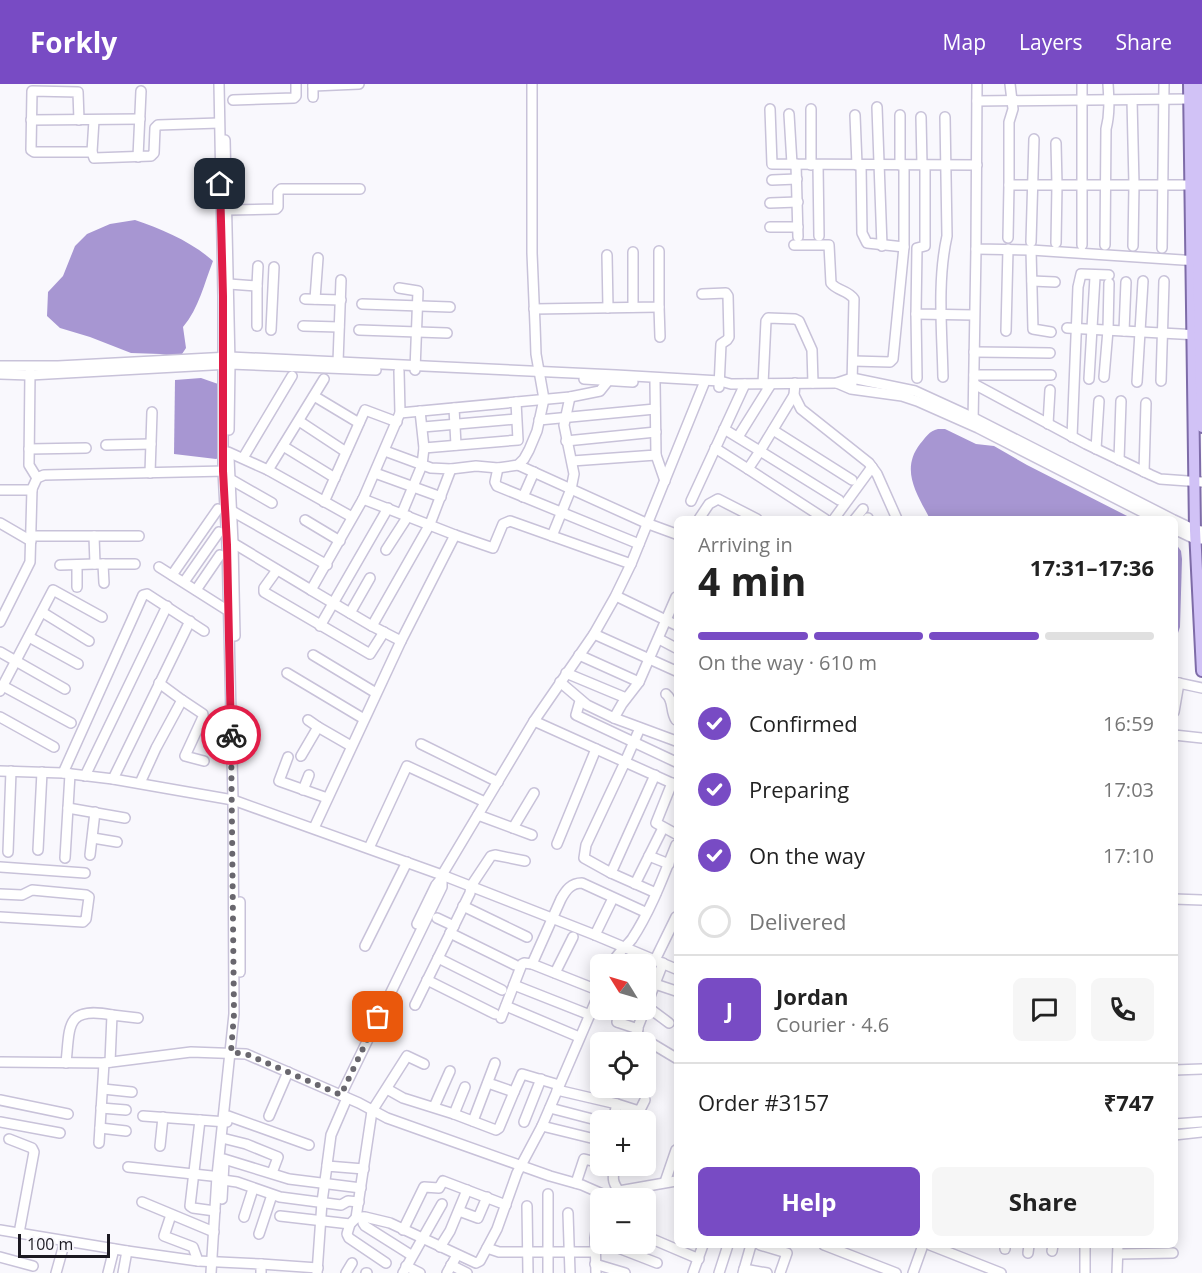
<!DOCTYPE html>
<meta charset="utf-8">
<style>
:root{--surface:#fff;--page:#f6f6f6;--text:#222;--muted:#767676;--line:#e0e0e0;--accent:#784bc4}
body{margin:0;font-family:"Open Sans",sans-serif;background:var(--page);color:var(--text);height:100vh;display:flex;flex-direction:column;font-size:22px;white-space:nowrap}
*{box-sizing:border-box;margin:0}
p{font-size:20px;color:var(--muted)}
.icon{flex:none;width:33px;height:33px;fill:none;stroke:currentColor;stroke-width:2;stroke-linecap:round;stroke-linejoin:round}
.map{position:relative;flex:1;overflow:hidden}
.drawer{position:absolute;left:674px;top:432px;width:504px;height:732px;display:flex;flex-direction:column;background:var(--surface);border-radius:9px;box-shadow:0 3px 15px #0003}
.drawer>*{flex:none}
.needle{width:39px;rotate:307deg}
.controls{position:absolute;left:590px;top:870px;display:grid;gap:12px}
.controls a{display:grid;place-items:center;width:66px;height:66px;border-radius:9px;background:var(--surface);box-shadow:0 3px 15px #0003;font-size:30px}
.scale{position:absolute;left:18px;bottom:15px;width:92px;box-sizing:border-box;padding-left:6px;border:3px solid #1b1921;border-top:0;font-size:16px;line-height:21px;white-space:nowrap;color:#1b1921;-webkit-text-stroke:4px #f9f8fd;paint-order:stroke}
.pin{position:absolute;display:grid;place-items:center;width:51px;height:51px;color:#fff;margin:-26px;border-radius:12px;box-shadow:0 3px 9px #0006}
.courier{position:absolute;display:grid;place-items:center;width:60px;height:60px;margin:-30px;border:4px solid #e11d48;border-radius:50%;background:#fff;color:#222;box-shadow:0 2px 8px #0007}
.overview em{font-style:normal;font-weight:700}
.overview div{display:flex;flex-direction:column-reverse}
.overview{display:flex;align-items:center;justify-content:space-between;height:102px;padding:0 24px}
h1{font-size:39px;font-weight:700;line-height:45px}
.bar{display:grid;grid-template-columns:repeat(4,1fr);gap:9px 6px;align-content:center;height:72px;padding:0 24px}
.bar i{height:8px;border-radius:4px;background:var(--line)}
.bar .selected{background:var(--accent)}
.bar p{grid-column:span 4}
.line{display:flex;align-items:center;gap:15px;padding:0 24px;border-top:2px solid var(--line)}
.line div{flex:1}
.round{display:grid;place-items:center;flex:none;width:63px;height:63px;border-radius:9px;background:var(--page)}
ol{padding:0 24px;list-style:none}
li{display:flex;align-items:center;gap:18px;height:66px}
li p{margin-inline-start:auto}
li .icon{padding:6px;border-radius:50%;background:var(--accent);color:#fff;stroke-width:4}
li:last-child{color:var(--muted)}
li i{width:33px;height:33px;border:3px solid var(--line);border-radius:50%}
.button{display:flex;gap:12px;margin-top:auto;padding:12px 24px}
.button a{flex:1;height:69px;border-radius:9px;background:var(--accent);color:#fff;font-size:24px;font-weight:700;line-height:69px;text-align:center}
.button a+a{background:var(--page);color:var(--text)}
header{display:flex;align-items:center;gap:36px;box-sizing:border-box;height:84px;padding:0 30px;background:var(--accent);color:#fff}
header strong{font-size:28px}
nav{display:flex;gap:33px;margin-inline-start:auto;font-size:21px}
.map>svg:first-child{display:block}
.water{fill:#a796d2}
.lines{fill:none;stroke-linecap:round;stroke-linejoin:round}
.minor-casing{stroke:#c8c2d9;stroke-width:12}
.major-casing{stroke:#7e6ca8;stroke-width:14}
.minor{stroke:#fff;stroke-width:9}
.major{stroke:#d1c2f6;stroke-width:10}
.done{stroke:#69676e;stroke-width:6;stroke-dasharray:0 10.8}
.route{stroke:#e11d48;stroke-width:8}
</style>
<header>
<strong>Forkly</strong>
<nav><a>Map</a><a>Layers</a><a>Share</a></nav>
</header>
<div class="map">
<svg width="1202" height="1189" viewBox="0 0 1202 1189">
<rect width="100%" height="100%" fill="#f9f8fd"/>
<g class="water">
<path d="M135,136C162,145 192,158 213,177C204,200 199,224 183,243L186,264L180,273L160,270L131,269L90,253L60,244L47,232L48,208L63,192L75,162L87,150L110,140Z"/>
<polygon points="201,294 221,301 221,373 216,375 174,370 175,296"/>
<path d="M938,345H945L976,360L994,362L1027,381L1133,435H930C917,410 900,386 920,360C926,353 929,347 938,345Z"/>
<polygon points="1174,457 1181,467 1182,475 1180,543 1175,558"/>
</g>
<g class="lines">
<defs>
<g id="minor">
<polyline points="313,0 313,13"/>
<polyline points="977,0 976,165 1031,166 1198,177"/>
<polyline points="313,2 359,0"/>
<polyline points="233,16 294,14 296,12 296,0"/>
<polyline points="1132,16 1134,101 1189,101 1197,103"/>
<polyline points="977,17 1188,15"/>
<polyline points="877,23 882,162"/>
<polyline points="770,25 772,80 977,81"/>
<polyline points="811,25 811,81"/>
<polyline points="789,30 792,80"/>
<polyline points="855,31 857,81"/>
<polyline points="900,31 900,81"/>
<polyline points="921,33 922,81"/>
<polyline points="31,36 140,35"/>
<polyline points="79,36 78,8 32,7 31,66 34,68 92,68"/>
<polyline points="94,36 92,68 94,74 151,72 154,69 155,44 158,41 219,39"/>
<polyline points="225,56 230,280 229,346"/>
<polyline points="1056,59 1057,101 1056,159"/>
<polyline points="138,73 141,7"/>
<polyline points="796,80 798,153"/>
<polyline points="818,81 819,152"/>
<polyline points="861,81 862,149 867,159 904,163 904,81"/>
<polyline points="925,81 925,162 917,164 916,230 974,231"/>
<polyline points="772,96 797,95"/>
<polyline points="1009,101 1009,38 1013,25 1010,0"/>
<polyline points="770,119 798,118"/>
<polyline points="227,126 276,125 278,123 278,108 281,105 360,105"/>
<polyline points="770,143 798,143"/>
<polyline points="1008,154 1009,101 1134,101 1133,162"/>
<polyline points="1031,158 1034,55"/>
<path d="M794,161H829L831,199C837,207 848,206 854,215L852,300"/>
<polyline points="1082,161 1082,0"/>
<path d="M1105,161L1106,45C1110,30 1109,15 1108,0"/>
<polyline points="1162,164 1164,0"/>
<polyline points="1031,166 1033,245 1051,248"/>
<polyline points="633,168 633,223"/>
<polyline points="607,171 608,224"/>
<polyline points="1032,197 1055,198"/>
<polyline points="229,200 257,202 258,182"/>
<polyline points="399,204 418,207 415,286"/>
<polyline points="702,210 726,209 728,212 729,253 727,256 721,260 719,303"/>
<polyline points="305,215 341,216"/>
<polyline points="315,215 318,174"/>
<polyline points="362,220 450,223"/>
<polyline points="659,223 660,253"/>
<polyline points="534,225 659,223 659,167"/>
<polyline points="916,230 917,294"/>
<polyline points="257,242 257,202"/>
<polyline points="303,242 339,243"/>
<polyline points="1067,244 1199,251"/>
<polyline points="271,246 274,183"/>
<polyline points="359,246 447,249"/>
<polyline points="1006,247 1008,165"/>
<polyline points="1124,247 1126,198"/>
<polyline points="974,268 1050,269"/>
<polyline points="853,277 890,278 893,275 904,163"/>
<polyline points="338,278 341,196"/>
<polyline points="0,282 58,282 230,273 616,291 720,297 731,300 837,299 852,294 915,307 974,334 1172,435"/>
<polyline points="30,288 29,381 37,394"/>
<polyline points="0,290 30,291 230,280 376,286"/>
<polyline points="974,291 1051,291"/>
<path d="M943,293C942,247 937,197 947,152L945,33"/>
<polyline points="1104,293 1108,246 1109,199"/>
<polyline points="584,295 633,298"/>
<polyline points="1089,295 1095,193"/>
<polyline points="1161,297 1164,197"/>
<polyline points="1137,298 1143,197"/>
<polyline points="795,299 794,311 801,325 869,379 877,390 897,435"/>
<polyline points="837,299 851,305 902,312 917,317 978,344 1156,435"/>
<polyline points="763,300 766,237 768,234 795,235 799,237 812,266 813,299"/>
<polyline points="974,300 1086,360 1151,391 1160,395 1202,398"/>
<polyline points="794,311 760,367 839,416"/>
<polyline points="314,312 359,339"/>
<polyline points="454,324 456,361"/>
<polyline points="420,327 424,364 518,356 516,318"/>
<polyline points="400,329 570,313 600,307 608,297"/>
<polyline points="539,336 655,325"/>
<polyline points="299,337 346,368"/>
<polyline points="973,339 976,165"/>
<polyline points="1048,340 1050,306"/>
<polyline points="423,343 516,335"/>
<polyline points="724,345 760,367 748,385 825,435"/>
<polyline points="773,346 852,396"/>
<polyline points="738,353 771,300"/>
<polyline points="1072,353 1078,203 1081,190 1109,191"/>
<polyline points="566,357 656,348"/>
<polyline points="106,361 151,360"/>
<polyline points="283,362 335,394"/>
<polyline points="715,364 748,385"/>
<polyline points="29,365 86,364"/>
<polyline points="1096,365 1099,317"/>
<polyline points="228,368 268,386 324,295"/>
<polyline points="656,371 665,397"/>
<polyline points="229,374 233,459 235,552"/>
<polyline points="243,374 292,292"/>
<polyline points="1119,376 1121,317"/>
<polyline points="572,377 656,371 655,298"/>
<polyline points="518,381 646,439 676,450"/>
<polyline points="498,384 495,398 497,402 639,460"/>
<polyline points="451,385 476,382 498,384 518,381 524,375 529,366 537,347 544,315 536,270 535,241 532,169 532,0"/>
<polyline points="268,386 352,433"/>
<polyline points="1144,388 1146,319"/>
<polyline points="150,389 152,328"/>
<polyline points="375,389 441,413"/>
<polyline points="230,395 272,419"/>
<polyline points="0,406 32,406"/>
<polyline points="523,413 534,388"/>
<polyline points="691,417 745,300"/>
<polyline points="324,418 365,326 397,338"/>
<polyline points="232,427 327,481"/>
<polyline points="402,429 422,381 424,364"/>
<polyline points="699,435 709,420 718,415 757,435"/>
<polyline points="834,435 872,383"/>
<polyline points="855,435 863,425"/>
<polyline points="868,435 868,434"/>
<polyline points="305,436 340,457"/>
<polyline points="1174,436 1195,446 1202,447"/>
<polyline points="0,439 31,457"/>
<polyline points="1174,445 1195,455 1202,455"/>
<polyline points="455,451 493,464 503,440 510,437 631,480"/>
<polyline points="31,452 139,452"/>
<polyline points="94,452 95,480 135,480"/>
<polyline points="552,452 571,405 574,390 564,341 570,313"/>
<polyline points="233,459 311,506 363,415"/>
<polyline points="386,466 408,432"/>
<polyline points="103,480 104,499"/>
<polyline points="60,481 95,480"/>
<polyline points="77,481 77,503"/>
<polyline points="159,483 230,528"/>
<polyline points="277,486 264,504 264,508 370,570 384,548"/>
<polyline points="172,491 218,425"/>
<polyline points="184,498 219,448"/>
<polyline points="196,506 220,471"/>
<polyline points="311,506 372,542 401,557"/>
<polyline points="616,512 676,541"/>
<polyline points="42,528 89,557"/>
<polyline points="350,529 370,494"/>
<polyline points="0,538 30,478 32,405 37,394 44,391 226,387"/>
<polyline points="320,542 388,424"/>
<polyline points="372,542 430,440 451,385 431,384 385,367"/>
<polyline points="594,550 676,587"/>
<polyline points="29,553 78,580"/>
<polyline points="659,555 676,564"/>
<polyline points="0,568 65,605"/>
<polyline points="313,571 376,609"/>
<polyline points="579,571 639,598"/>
<polyline points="287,589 364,635"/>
<polyline points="566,589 626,614"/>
<polyline points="560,598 587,621 614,634 676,657"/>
<polyline points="1174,598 1202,604"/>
<polyline points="3,602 71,639"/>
<polyline points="0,607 53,506 102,533"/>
<path d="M666,610C674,616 670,628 676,636"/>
<polyline points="182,616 203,630 203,633 185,672 204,677"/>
<polyline points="580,617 576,631 676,678"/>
<polyline points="1174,628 1179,599"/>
<polyline points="0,633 54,663"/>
<polyline points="614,634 622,620 639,598 676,513"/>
<polyline points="308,636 318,643"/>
<polyline points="534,637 625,678 640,644"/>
<polyline points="1174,651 1202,654"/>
<polyline points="421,660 498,698"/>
<polyline points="301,672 318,643 351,662"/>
<polyline points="288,673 279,697 327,714"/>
<polyline points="0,687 63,689 113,695 233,716 442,791 595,851 676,885"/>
<polyline points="63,689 143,511 147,510 204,547"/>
<polyline points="655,691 611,789 656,809"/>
<polyline points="85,692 167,522"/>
<polyline points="113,695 190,537"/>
<polyline points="140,699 156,664 182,616 159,599"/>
<polyline points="672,699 656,739 676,750"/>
<polyline points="303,706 309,691"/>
<polyline points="68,724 125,734"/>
<polyline points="478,731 532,751"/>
<polyline points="314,744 401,557 455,451 363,415 400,329 399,287"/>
<polyline points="513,744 534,709"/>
<polyline points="93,754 117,758"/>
<polyline points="557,760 596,665"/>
<polyline points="369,764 407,682 485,718"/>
<polyline points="38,766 42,688"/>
<polyline points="8,768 11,687"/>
<polyline points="90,771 95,728"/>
<polyline points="649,772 669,780"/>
<polyline points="65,774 70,690"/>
<polyline points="0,783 85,789"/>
<polyline points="611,789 584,774 586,761 625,678 676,701"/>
<polyline points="635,800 663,744"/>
<polyline points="0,810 22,811 32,806 86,811 89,813 86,835 83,838 0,833"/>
<polyline points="1174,815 1202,816"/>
<polyline points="240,818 240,888"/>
<polyline points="463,822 527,853"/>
<polyline points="437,834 454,842"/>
<polyline points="417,840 436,801 441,795"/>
<polyline points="450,849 515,881"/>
<polyline points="595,851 613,814"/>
<polyline points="365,862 407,778"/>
<polyline points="438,874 502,906"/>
<polyline points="655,876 676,833"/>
<path d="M532,880L561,815C566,806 571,799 582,799L645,828"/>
<path d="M612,880C617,869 625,864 632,855C651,826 663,793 676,761"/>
<polyline points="555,889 573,853"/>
<polyline points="427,896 495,930"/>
<polyline points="655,900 676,907"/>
<polyline points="514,901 590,931"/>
<polyline points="415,921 470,809 471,802 491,772 495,771 525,777"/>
<polyline points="645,921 669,939"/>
<polyline points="506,922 579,953"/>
<polyline points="501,934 522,880 524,879 532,880 600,907"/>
<polyline points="617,938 638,945"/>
<polyline points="636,950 676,974"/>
<polyline points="636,958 638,943 663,879"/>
<polyline points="0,978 104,979 191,968 246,970 359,1019 387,1034 550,1092 582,1101 607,1112"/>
<polyline points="110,978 112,931 138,934"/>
<path d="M66,979C70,942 65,922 112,931"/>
<polyline points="424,980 407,972 372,1027 356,1134 365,1133 390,1139 476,1179 480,1177 497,1145 517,1089 542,1042 600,907"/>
<polyline points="1174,986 1202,985"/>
<polyline points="488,999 514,1008 522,990 559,1001"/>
<polyline points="103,1005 132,1008"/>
<polyline points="387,1005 403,1014 454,1030 496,1046 499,1044 514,1008"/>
<polyline points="557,1006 617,1020 639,1027"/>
<polyline points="341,1011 442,803 442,791 534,637 594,550 615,513 631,480 705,297"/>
<polyline points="0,1016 68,1030"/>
<polyline points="434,1023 450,987"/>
<polyline points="101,1024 126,1026"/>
<polyline points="550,1024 600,1037"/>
<polyline points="454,1030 465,1003"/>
<polyline points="143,1032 227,1038"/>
<polyline points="228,1032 309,1061"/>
<polyline points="269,1032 288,988"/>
<polyline points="200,1036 190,1122 193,1124 215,1127"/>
<polyline points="613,1036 617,1020"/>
<polyline points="635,1036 645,1016"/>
<polyline points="473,1037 495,979"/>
<polyline points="0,1038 60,1049"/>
<polyline points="524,1038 541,995"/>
<polyline points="1174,1040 1202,1038"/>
<polyline points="542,1042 595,1055 600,1041"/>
<polyline points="100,1044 126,1047"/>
<polyline points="1174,1051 1202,1048"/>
<polyline points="9,1055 32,1064 34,1068 19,1149"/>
<polyline points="226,1055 246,1060 278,1073 272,1089"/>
<polyline points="99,1059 104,979"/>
<polyline points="160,1062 163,1033"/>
<polyline points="224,1075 289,1095 361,1104"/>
<polyline points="327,1081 331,1051 347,1014"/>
<path d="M616,1082C612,1092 612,1098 619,1107"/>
<polyline points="128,1083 221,1093"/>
<polyline points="223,1096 237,1098 280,1113 341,1121 348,1117 359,1118"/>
<polyline points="665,1098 676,1066"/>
<polyline points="576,1099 584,1075 600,1079"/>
<polyline points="548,1110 548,1189"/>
<polyline points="605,1114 619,1107 676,1097"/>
<polyline points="222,1115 224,1078"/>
<polyline points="142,1118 214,1148"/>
<polyline points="527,1122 528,1189"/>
<polyline points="459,1127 478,1134 487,1113"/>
<polyline points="568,1129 570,1189"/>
<polyline points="171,1131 164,1152 193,1163 198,1177"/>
<polyline points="280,1132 350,1140 356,1134"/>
<polyline points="244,1133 253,1105"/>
<polyline points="363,1133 363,1139 365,1142 411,1171"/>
<polyline points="350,1140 347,1150 349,1154 386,1179"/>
<polyline points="0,1146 127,1167 198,1177 261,1180 261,1189"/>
<polyline points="403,1146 424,1103 439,1104 443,1097 506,1121"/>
<polyline points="259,1150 272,1111"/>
<polyline points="645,1152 699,1175"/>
<polyline points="608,1160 657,1179"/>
<polyline points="760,1161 787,1169 780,1189"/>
<polyline points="824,1161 896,1189"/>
<polyline points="930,1161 1001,1189"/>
<polyline points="1085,1161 1085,1189"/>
<polyline points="440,1163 450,1147 467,1106"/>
<polyline points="487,1164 499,1168 594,1168"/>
<polyline points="1005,1165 1005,1161"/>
<polyline points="1052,1167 1053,1161"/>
<polyline points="1028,1169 1029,1161"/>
<polyline points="1118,1170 1173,1169"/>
<polyline points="0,1173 33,1182"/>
<polyline points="261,1180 318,1184"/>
<polyline points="595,1180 625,1189"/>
<polyline points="451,1181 467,1189"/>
<polyline points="406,1182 420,1189"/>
<polyline points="744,1185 767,1189"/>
<polyline points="56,1189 65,1157"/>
<polyline points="108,1189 114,1165"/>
<polyline points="123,1189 127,1167"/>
<polyline points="211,1189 217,1092 234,930 233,716 227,461 223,387 223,212 219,0"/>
<polyline points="317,1189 322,1118 327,1082 364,1085"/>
<polyline points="346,1189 352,1179"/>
<polyline points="366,1189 367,1189"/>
<polyline points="403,1189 442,1120"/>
<polyline points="447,1189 457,1171"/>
<polyline points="596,1189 595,1154 600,1122"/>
<polyline points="693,1189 703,1161"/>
<polyline points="719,1189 728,1161"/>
<polyline points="743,1189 751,1161"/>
<polyline points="913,1189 923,1161"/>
<polyline points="1117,1189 1118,1161"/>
</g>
<g id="major">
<polyline points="1189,0 1195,446 1202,587"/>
<polyline points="1198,0 1198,177 1202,343"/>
</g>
</defs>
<use href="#minor" class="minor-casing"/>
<use href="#major" class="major-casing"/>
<use href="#minor" class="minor"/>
<use href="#major" class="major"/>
</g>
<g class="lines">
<polyline class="done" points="231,651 234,930 231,968 246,970 341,1011 378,933"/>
<polyline class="route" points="220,100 223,212 223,387 227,461 231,651"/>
</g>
</svg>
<div class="controls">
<a><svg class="needle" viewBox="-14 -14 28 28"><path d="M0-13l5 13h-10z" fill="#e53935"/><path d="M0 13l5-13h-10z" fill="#767676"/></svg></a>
<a><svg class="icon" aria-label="locate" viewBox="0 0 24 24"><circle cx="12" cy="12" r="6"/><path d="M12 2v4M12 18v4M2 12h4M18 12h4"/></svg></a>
<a>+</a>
<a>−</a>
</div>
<div class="scale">100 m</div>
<div class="pin" style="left:378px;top:933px;background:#ea580c"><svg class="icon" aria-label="bag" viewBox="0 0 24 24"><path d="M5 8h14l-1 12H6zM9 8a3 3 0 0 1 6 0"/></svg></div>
<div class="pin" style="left:220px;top:100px;background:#1f2937"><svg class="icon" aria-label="home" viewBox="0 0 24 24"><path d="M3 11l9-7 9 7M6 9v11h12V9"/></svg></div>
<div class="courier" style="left:231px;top:651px"><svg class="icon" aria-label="bike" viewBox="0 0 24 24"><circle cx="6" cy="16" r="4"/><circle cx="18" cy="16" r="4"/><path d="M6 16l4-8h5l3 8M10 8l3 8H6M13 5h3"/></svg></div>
<section class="drawer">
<div class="overview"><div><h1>4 min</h1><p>Arriving in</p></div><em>17:31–17:36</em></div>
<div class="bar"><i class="selected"></i><i class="selected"></i><i class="selected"></i><i></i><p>On the way · 610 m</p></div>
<ol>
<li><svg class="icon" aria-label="check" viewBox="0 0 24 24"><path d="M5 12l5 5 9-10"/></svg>Confirmed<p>16:59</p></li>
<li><svg class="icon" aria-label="check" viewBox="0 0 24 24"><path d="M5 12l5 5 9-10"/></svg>Preparing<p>17:03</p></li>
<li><svg class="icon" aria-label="check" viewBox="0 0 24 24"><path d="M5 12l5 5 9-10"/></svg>On the way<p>17:10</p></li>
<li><i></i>Delivered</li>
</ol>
<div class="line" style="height:108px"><b class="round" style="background:var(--accent);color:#fff">J</b><div><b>Jordan</b><p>Courier · 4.6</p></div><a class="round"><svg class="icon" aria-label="chat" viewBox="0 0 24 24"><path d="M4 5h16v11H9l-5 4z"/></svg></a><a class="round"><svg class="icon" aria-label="phone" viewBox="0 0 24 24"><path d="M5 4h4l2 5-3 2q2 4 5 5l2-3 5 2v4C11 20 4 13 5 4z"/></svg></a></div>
<div class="line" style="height:78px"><div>Order #3157</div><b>₹747</b></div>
<div class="button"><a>Help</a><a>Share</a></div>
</section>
</div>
